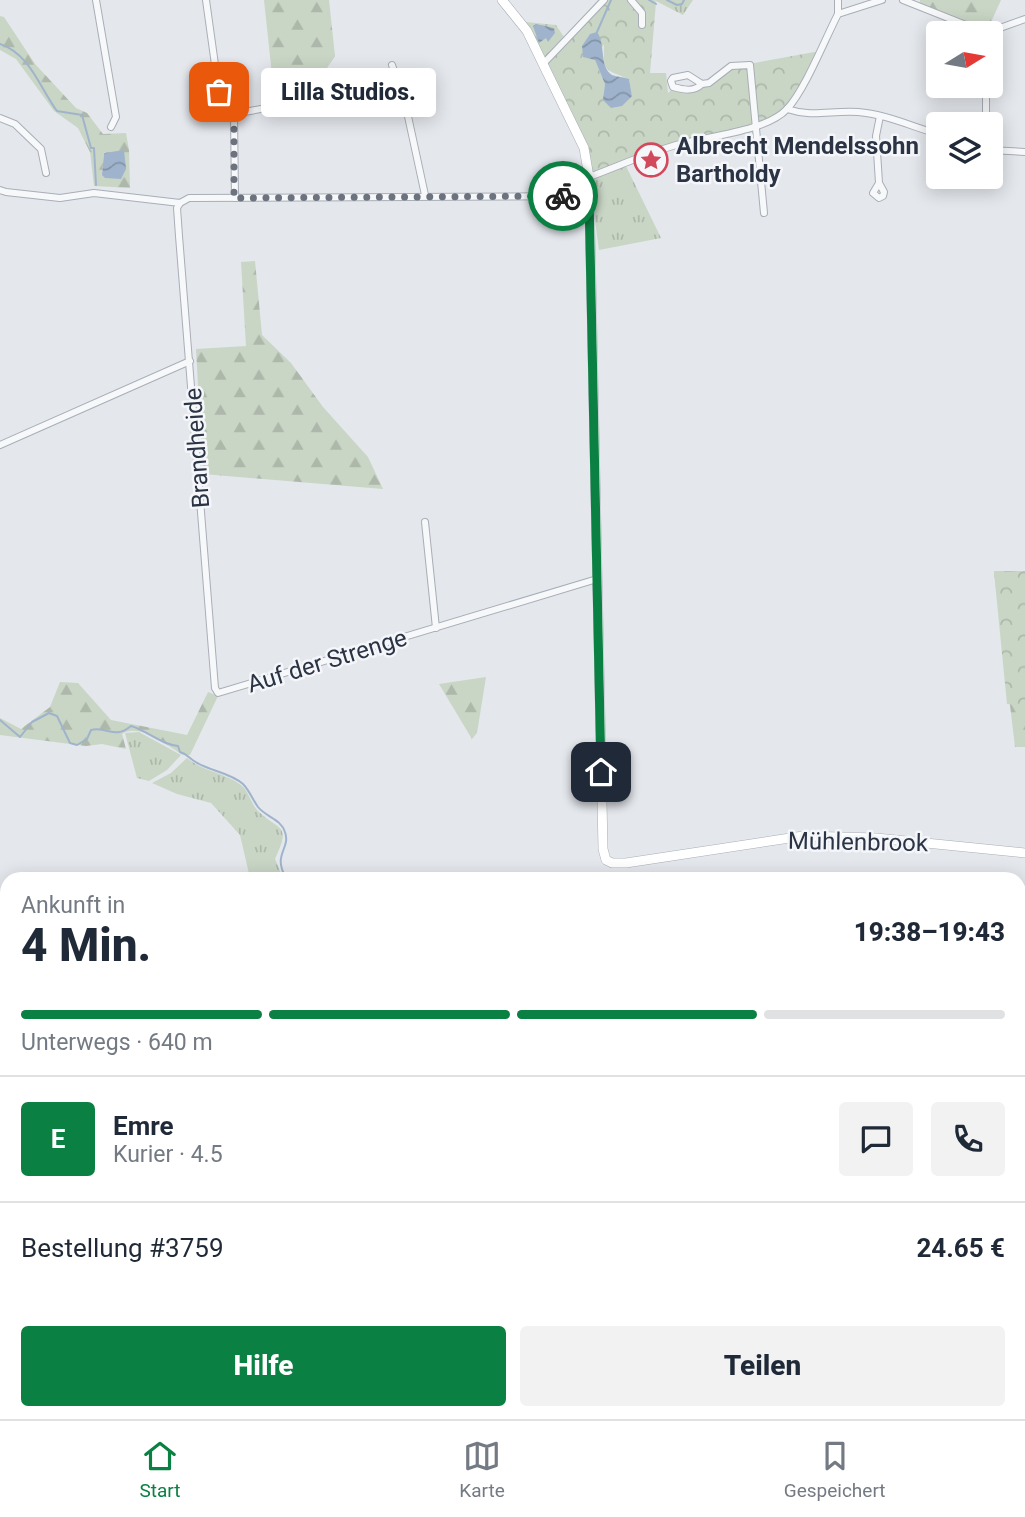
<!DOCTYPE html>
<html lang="de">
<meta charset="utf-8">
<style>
:root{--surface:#fff;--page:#f2f2f3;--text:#1f2937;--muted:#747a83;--line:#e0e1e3;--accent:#0b8043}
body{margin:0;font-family:Roboto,sans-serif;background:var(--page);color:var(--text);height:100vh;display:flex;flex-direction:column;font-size:26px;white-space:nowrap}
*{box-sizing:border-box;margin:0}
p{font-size:23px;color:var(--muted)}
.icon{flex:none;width:38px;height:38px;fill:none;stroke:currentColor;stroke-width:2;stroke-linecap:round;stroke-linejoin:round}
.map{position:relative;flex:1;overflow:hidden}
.sheet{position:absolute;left:0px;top:872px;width:1026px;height:548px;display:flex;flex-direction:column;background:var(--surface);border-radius:21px 21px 0 0;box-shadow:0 4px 18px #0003}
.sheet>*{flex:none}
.needle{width:46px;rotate:79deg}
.fabs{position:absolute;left:926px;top:21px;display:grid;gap:14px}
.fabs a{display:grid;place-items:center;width:77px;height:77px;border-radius:7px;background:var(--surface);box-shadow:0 4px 18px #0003;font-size:35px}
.pin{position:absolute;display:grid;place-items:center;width:60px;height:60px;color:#fff;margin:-30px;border-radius:14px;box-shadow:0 4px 10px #0006}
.courier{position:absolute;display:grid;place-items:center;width:70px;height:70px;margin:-35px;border:5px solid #0b8043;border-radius:50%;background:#fff;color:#222;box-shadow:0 2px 9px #0007}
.bubble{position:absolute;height:49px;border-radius:7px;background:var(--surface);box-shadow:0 4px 18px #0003;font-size:23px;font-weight:800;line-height:49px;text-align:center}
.overview em{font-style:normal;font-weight:800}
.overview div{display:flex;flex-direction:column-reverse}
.overview{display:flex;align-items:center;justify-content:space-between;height:119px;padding:0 21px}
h1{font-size:46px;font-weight:800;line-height:52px}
.bar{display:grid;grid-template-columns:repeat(4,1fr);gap:10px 7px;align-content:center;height:84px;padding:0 21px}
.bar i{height:9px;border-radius:5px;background:var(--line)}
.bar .selected{background:var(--accent)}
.bar p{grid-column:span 4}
.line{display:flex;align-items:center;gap:18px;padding:0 21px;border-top:2px solid var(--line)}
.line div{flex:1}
.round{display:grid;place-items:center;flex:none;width:74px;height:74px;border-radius:7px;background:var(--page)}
.button{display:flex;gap:14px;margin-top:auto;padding:14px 21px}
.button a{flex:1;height:80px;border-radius:7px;background:var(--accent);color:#fff;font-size:28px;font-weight:800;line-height:80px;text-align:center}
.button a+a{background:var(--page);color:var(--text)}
.tab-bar{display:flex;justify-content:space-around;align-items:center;height:98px;border-top:2px solid var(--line);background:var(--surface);font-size:19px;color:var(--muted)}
.tab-bar a{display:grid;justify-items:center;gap:4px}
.tab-bar .selected{color:var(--accent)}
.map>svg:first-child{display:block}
.grass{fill:url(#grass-tufts)}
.forest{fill:url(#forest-firs);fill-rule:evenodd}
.park{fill:url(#park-crowns);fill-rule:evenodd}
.water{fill:url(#water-waves)}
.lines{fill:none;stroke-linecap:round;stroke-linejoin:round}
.stream{stroke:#9fb4cc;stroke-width:2}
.street-casing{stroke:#a9aeb7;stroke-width:8}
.secondary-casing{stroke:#a9aeb7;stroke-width:10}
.primary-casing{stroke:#a3abb8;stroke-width:11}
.street{stroke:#f7f8fa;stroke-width:6}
.secondary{stroke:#fff;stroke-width:9}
.primary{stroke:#fff;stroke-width:10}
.done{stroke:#6c737f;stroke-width:7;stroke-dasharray:0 12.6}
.route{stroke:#0b8043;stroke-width:9}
.labels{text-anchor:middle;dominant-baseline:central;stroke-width:5;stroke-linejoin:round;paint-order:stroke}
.poi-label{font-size:24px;font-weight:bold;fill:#2b3445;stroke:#f4f6f9;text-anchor:start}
.street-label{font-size:24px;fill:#2b3445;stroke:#f4f6f9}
</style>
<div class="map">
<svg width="1025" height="1419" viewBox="0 0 1025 1419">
<defs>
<pattern id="grass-tufts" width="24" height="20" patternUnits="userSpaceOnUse" patternTransform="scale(1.75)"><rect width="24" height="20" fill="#c9d6c5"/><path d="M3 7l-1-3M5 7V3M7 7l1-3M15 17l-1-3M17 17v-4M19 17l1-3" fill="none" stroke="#adb8ab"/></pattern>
<pattern id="forest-firs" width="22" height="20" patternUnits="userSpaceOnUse" patternTransform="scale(1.75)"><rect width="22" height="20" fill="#c9d6c5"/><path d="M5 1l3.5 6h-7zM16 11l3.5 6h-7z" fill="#adb8ab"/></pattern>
<pattern id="park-crowns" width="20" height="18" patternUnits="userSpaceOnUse" patternTransform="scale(1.75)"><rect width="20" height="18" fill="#c9d6c5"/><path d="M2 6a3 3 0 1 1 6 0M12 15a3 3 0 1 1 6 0" fill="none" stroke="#adb8ab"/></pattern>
<pattern id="water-waves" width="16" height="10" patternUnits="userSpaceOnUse" patternTransform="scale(1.75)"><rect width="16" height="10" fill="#9fb4cc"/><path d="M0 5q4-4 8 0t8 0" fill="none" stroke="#8293a7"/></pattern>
</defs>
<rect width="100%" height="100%" fill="#e4e7ec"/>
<g class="grass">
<polygon points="654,0 693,0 683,15"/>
<polygon points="625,164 661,238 599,250 589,177"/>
<polygon points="139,732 181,755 167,770 149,781 137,778 125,733"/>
<path d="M187,758C202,771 225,773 241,785C249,791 251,805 259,812C281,832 291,824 275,859L283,878H250L240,835L211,803L177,794L152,783L171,773Z"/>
<polygon points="7,927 7,1094 0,1089 0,928"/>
<polygon points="7,1307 7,1385 0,1372 0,1311"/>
<polygon points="116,1412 255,1412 252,1419 125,1419"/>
</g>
<g class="forest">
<polygon points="264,0 329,0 335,56 327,68 272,75"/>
<polygon points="920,0 1001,0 986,33 919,7"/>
<path d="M0,16L4,17L35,64L76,108L87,113L103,134L126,133L129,150L130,188L94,186L90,152L78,128L54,111L16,59L0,50ZM104,152L124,164L126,169L102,175Z"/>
<polygon points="255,261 262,335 291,363 323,407 368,457 383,489 203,474 196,349 246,346 241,262"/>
<polygon points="994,571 1025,571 1025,747 1015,747"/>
<polygon points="486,677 477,733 472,739 439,684"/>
<path d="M60,682L78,683L111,720L187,735L208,692L218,696L190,755H183C168,746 139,722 122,734L126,749L102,744L86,746L0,735V718L21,729L50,707Z"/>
<polygon points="1019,1304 1025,1304 1025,1419 924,1419 923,1412 1018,1412"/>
</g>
<g class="park">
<path d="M598,0H654L656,2L650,73H666L668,93L675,87L693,89L727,68L820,51L799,90L776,118L678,144L589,177L587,146L526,22L556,25L564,37ZM604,44C603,73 605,69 629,79L632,96L604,100L605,84L595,60Z"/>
<polygon points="1025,571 1025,706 1007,704 994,572"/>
<polygon points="571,1412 630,1412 628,1419 579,1419"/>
</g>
<g class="water">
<polygon points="536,24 554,28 555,33 548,42 546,38 539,43 533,26"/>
<path d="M597,32C606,44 599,67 612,75C617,77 624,77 629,79L632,96L622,106L611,108L603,100L605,84L595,60L583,57L582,46L590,34Z"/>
<polygon points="124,150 126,169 121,179 105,178 102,175 104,153"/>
</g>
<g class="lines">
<g class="stream">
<polyline points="649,0 656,4"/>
<polyline points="667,0 677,5 682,4 684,0"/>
<polyline points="597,32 611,0"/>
<path d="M0,44C30,54 40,88 57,111L82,115L91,148H94L96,185"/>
<path d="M0,720L20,737L32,722L49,713L57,716L70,743L77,745L87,739L91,730C108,726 114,740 131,726C148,731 160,744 178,746L180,752C187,754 188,757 194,761C208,771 230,772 243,784C249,790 253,800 258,807C266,817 281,819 285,832C291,849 272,854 286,878"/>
<polyline points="257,1419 259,1412"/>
</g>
<defs>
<g id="street">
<polyline points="96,0 116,117 111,127"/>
<polyline points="206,0 222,115 234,114 235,198"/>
<polyline points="631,0 642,13 642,25"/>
<polyline points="903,0 986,33 1025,19"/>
<polyline points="838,14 882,0"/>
<polyline points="543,64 604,0"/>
<polyline points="392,65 406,107 425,195"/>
<path d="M702,84C694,92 684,90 673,87L671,81L673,78L688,75L702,84L709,83L731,66L750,65L764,213"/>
<polyline points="986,86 986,124"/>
<path d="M787,109C814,118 831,110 858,112C885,114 913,127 938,134"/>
<polyline points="234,114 287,104"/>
<polyline points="0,118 15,124 41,149 46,173"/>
<polyline points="990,150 1025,152"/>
<path d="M589,177C619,166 649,152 680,144C709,136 767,131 787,109C805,90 825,39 838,14V0"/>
<polyline points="879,183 884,192 883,196 879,198 873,193 879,183 876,136 880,116"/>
<polyline points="0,190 6,192 60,198 94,193 180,203 189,198 589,196"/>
<polyline points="180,203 177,208 179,236 215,688 218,693 597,579"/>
<polyline points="0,445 190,361"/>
<polyline points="425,522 436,628"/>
<polyline points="0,1155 7,1131"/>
<polyline points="0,1393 7,1399"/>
<polyline points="23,1412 33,1419"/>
<polyline points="352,1412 360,1419"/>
<polyline points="720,1412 720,1417"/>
<polyline points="851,1412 853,1419"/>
<polyline points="309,1419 314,1412"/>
<polyline points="776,1419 780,1415 789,1412"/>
</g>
<g id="secondary">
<polyline points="502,0 527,31 543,64 584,148 589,177 603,849 606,860 612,863 626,863 803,836 876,838 1025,853"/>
<polyline points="1018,959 1025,921"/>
<polyline points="637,1419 640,1412"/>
</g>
<g id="primary">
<polyline points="0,1104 7,1109"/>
<polyline points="478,1412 483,1419"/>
</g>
</defs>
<use href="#street" class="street-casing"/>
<use href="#secondary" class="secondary-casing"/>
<use href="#primary" class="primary-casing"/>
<use href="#street" class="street"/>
<use href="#secondary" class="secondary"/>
<use href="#primary" class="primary"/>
</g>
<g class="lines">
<polyline class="done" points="219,92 222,115 234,114 234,198 563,196"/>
<polyline class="route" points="563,196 589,196 601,772"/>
</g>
<defs>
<symbol id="sight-ring" viewBox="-11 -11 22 22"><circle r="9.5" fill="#f4f6f9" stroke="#d1495b" stroke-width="1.5"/><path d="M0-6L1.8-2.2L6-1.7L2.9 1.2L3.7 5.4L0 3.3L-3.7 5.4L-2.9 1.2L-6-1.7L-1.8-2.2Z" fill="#d1495b"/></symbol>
</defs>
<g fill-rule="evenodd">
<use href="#sight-ring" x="632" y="141" width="38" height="38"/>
</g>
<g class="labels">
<g class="poi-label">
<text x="676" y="146">Albrecht Mendelssohn<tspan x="676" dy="28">Bartholdy</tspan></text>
</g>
<g class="street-label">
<text transform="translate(197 448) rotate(-94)">Brandheide</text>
<text transform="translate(327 661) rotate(-17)">Auf der Strenge</text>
<text transform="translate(858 842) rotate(1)">Mühlenbrook</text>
</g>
</g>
</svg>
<div class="fabs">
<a><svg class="needle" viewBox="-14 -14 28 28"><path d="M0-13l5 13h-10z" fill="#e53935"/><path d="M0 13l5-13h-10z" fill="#747a83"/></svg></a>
<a><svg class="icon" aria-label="layers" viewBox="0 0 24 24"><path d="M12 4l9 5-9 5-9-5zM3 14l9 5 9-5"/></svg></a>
</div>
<div class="pin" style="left:219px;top:92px;background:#ea580c"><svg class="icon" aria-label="bag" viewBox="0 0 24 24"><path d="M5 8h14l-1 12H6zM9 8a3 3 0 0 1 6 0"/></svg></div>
<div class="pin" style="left:601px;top:772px;background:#1f2937"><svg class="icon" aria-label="home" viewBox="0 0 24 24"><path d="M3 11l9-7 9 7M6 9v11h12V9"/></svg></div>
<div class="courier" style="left:563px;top:196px"><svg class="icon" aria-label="bike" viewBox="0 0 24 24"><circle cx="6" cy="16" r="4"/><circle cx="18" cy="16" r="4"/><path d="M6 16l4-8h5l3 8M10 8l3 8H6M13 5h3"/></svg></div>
<div class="bubble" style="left:261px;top:68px;width:175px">Lilla Studios.</div>
<section class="sheet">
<div class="overview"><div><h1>4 Min.</h1><p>Ankunft in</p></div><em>19:38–19:43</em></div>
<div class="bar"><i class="selected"></i><i class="selected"></i><i class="selected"></i><i></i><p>Unterwegs · 640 m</p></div>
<div class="line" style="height:126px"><b class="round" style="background:var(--accent);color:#fff">E</b><div><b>Emre</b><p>Kurier · 4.5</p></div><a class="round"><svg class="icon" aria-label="chat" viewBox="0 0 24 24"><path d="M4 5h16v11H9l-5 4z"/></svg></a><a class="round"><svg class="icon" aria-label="phone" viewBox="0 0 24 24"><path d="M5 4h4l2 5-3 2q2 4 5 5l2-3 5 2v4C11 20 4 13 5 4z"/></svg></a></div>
<div class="line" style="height:91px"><div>Bestellung #3759</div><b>24.65 €</b></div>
<div class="button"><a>Hilfe</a><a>Teilen</a></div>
</section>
</div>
<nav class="tab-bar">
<a class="selected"><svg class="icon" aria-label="home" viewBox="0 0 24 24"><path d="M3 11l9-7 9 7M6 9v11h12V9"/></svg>Start</a>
<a><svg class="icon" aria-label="map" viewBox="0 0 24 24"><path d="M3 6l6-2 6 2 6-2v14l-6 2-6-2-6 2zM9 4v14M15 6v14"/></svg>Karte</a>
<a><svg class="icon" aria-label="saved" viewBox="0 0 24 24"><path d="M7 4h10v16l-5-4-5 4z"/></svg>Gespeichert</a>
</nav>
